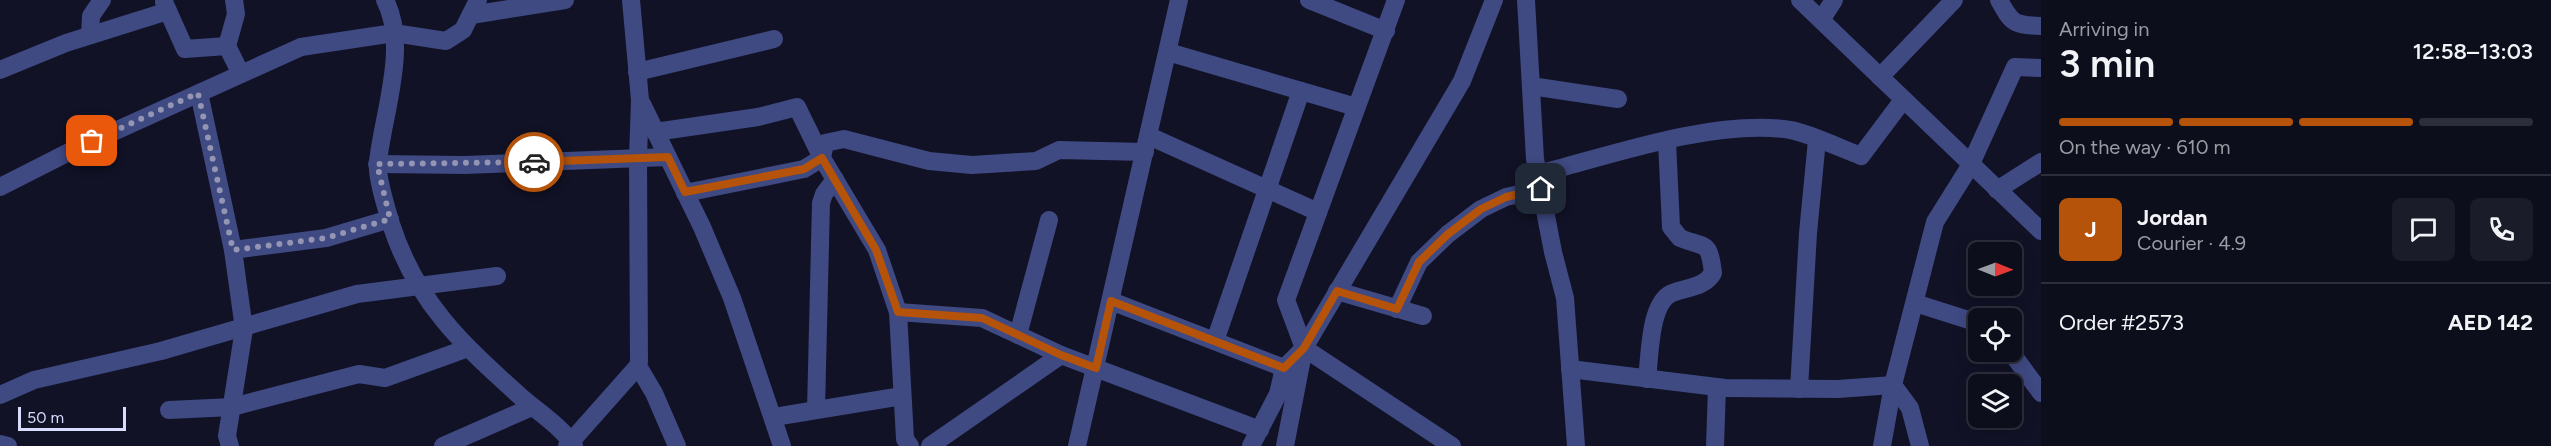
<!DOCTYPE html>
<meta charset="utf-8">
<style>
:root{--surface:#0d0e1c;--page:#1b1c29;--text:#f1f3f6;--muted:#9a9ca3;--line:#2d2e3b;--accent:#b45309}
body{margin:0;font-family:Figtree,sans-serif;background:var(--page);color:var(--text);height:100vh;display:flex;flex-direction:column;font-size:22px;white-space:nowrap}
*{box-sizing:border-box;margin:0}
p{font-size:20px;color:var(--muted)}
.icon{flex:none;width:33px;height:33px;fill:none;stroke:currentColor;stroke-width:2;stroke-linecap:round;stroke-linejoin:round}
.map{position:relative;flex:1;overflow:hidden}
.details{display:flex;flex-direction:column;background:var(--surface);width:510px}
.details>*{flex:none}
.needle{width:39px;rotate:91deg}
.tools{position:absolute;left:1968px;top:242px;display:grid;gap:12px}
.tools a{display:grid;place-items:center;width:54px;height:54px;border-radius:9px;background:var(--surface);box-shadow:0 3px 15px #0003,0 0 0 2px var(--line);font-size:30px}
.scale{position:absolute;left:18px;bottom:15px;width:108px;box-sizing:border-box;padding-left:6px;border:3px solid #d9dcfd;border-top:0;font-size:16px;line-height:21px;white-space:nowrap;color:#d9dcfd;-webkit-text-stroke:4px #111226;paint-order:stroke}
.pin{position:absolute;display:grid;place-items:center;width:51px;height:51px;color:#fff;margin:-26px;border-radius:12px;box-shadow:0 3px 9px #0006}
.courier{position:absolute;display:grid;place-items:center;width:60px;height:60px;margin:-30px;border:4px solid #b45309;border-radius:50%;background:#fff;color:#222;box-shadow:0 2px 8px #0007}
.overview em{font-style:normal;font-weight:600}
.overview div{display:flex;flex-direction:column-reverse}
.overview{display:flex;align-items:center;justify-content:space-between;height:102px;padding:0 18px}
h1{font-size:39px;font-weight:600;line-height:45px}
.bar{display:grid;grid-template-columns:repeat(4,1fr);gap:9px 6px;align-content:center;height:72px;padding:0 18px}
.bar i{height:8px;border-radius:4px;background:var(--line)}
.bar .active{background:var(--accent)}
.bar p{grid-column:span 4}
.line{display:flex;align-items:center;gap:15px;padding:0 18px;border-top:2px solid var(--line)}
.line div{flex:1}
.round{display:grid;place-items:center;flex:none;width:63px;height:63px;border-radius:9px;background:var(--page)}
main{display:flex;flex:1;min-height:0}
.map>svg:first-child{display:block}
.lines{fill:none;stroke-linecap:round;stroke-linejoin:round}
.minor{stroke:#3f4982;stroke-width:18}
.done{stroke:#9395b2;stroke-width:6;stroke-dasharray:0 10.8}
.route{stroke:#b45309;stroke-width:8}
</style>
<main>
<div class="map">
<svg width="2041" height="446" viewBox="0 0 2041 446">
<rect width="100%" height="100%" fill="#111226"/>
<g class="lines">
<g class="minor">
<path d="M385,0C409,46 383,114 378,162C376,176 387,210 391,224C416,302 462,344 521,397C538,412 562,427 574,446"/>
<polyline points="1309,0 1386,31"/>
<polyline points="1526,0 1535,159 1553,252 1565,298 1576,446"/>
<polyline points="1800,0 2041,231"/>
<path d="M1999,0C2012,24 2014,25 2041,26"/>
<polyline points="164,2 185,49 227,46 241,74"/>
<polyline points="471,15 565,0"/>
<polyline points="1821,20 1834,0"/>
<polyline points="90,35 91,16 102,0"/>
<polyline points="227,46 236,14 234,0"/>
<polyline points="1168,52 1356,107"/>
<polyline points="0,70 66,43 168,11"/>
<polyline points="637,72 774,39"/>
<polyline points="1880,77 1954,0"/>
<polyline points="1531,86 1618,99"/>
<polyline points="199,93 233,250 326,238 390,219"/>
<polyline points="642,104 702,227 732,298 782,446"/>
<polyline points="655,132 758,117 797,107 822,158 804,169 685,193"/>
<polyline points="1149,136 1318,212"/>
<polyline points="377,164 465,165 668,157"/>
<path d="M1538,174C1612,155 1707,121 1784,129C1802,130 1842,149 1861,156L1903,100"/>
<polyline points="0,187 71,151 301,47 394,33 446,41 463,30 478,0"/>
<polyline points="1997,190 2041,162"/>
<polyline points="1337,291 1423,316"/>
<polyline points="1111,301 1284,368"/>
<polyline points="1915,303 1978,323"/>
<polyline points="1397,309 1419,262 1448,234 1481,209 1506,197 1541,189"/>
<polyline points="898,312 905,439 910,446"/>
<polyline points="1018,335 1049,220"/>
<polyline points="1215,341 1301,91"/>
<polyline points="1304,348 1452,446"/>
<polyline points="2010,351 2041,393"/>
<polyline points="1061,355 982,318 898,312 877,250 822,158 825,143 844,139 929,161 972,165 1036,161 1059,150 1145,152"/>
<polyline points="638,366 654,393 677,446"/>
<polyline points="1570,369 1725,388 1838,389 1893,385 1935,222 1970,166 2015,67 2041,68"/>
<path d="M1647,379C1650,357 1649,303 1672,293C1687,287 1704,288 1713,273C1709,240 1707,249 1680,238L1671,227L1667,141"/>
<polyline points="1893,385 1910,408 1920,446"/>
<polyline points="1799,389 1808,233 1817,140"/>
<polyline points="0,395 34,380 161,351 357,294 497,276"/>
<polyline points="169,410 232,407 359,374 385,378 468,348"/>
<polyline points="816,410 821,203 824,194 835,179"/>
<polyline points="774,417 902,396"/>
<polyline points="0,444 8,446"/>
<polyline points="230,446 227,436 244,329 233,250"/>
<polyline points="443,446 532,407"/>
<polyline points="567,446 638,366 639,361 638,158 640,100 631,0"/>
<polyline points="930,446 1061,355 1260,430"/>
<polyline points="1077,446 1179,0"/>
<polyline points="1251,446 1278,394 1284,368 1304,348 1462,81 1494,0"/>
<polyline points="1285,446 1304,348 1286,300 1396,0"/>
<polyline points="1715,446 1717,387"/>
<polyline points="1882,446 1893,385"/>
</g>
</g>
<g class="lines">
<polyline class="done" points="92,141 198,93 233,250 326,238 390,219 377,164 534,162"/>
<polyline class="route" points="534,162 668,157 685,192 804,169 822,158 876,250 898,312 982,318 1061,355 1096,368 1111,301 1284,368 1304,348 1337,291 1397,309 1419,262 1448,234 1481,209 1506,197 1541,189"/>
</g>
</svg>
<div class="tools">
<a><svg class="needle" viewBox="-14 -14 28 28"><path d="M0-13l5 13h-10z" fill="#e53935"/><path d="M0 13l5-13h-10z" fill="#9a9ca3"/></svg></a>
<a><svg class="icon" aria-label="locate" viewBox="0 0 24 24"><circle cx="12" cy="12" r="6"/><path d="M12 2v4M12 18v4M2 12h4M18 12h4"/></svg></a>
<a><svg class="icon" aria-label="layers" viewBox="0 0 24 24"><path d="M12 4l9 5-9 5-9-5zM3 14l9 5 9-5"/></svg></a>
</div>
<div class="scale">50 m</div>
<div class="pin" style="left:92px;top:141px;background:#ea580c"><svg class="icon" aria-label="bag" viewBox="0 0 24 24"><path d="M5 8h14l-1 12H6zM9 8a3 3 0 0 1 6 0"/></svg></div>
<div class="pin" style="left:1541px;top:189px;background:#1f2937"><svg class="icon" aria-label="home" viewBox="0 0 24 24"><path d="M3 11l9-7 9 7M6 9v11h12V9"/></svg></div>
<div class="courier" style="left:534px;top:162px"><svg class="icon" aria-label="car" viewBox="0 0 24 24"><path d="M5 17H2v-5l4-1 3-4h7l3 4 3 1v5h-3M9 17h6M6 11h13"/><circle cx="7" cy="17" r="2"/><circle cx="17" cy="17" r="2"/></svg></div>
</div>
<section class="details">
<div class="overview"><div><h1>3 min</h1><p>Arriving in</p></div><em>12:58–13:03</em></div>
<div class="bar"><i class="active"></i><i class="active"></i><i class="active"></i><i></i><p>On the way · 610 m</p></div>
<div class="line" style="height:108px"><b class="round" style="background:var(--accent);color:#fff">J</b><div><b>Jordan</b><p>Courier · 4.9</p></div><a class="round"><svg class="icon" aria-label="chat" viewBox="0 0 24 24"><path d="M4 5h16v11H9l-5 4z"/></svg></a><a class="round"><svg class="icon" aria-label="phone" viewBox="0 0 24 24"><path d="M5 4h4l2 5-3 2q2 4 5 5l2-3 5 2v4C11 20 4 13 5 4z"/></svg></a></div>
<div class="line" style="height:78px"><div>Order #2573</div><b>AED 142</b></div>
</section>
</main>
